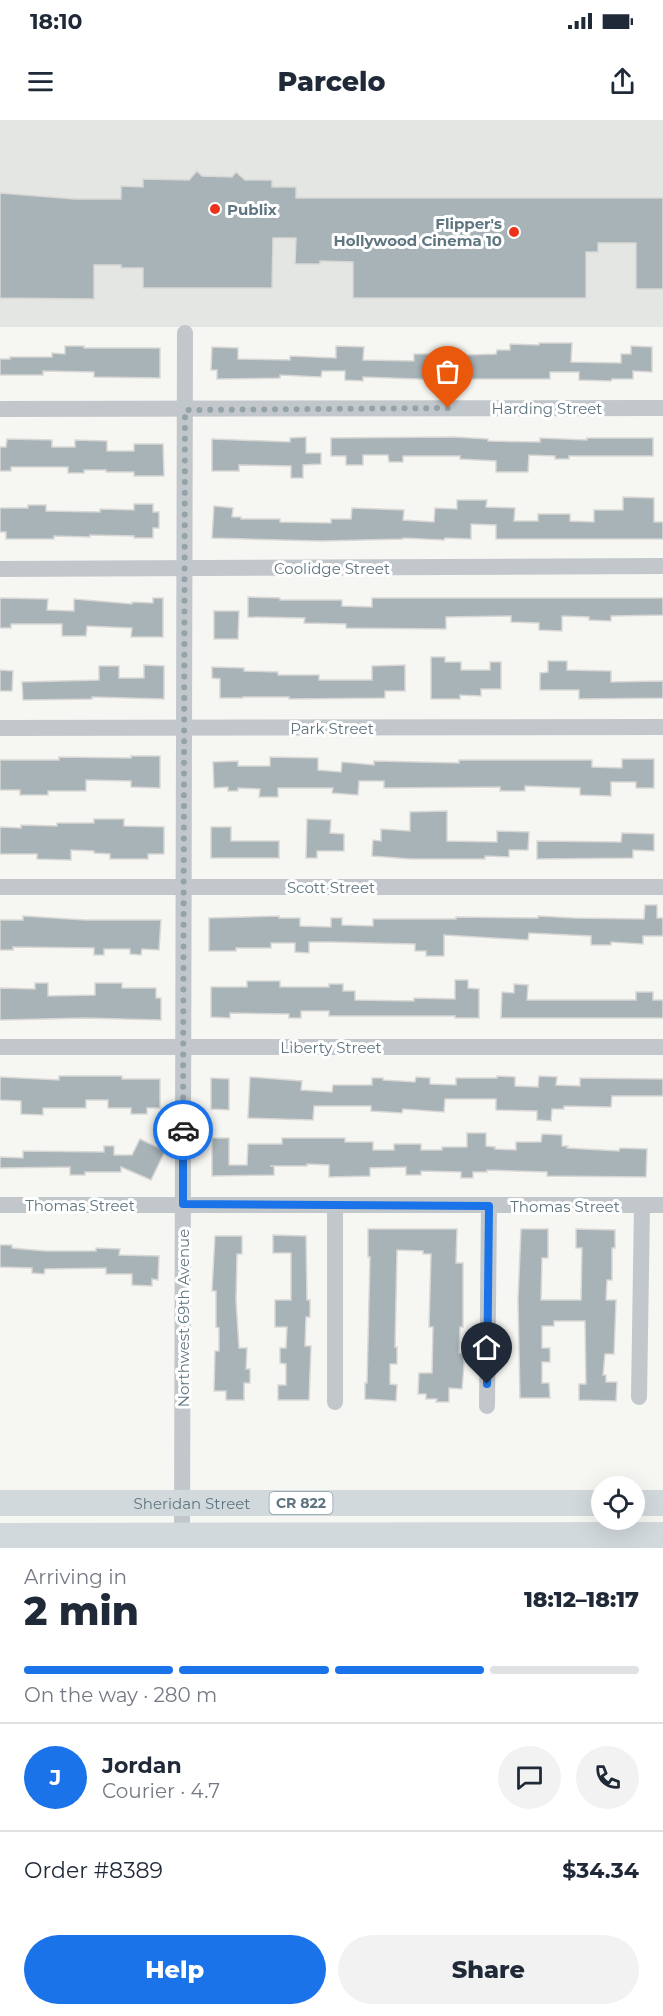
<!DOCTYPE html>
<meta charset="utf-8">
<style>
:root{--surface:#fff;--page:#f2f2f3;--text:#1f2937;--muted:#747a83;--line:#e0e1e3;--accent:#1a73e8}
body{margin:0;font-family:Montserrat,sans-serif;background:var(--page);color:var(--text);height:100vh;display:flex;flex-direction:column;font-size:22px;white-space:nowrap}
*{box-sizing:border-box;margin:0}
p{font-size:20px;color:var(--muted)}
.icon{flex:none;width:33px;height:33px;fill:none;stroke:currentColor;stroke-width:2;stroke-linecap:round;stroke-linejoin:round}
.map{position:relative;height:1428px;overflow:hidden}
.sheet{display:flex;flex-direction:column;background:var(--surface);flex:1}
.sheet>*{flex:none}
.fabs{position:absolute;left:591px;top:1356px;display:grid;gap:12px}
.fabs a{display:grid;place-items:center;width:54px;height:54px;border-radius:50%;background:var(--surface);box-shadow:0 6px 24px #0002;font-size:30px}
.pin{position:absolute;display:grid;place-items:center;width:51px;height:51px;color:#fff;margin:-62px -26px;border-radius:50% 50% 50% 0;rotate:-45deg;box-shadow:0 0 6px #0007}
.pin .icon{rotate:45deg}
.courier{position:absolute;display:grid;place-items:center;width:60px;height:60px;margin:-30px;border:4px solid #1a73e8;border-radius:50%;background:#fff;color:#222;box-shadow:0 2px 8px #0007}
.overview em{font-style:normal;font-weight:800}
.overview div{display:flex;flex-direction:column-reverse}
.overview{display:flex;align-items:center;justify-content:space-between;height:102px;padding:0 24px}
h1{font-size:39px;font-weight:800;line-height:45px}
.bar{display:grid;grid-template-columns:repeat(4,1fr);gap:9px 6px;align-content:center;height:72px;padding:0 24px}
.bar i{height:8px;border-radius:4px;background:var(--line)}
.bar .active{background:var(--accent)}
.bar p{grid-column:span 4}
.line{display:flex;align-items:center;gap:15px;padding:0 24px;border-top:2px solid var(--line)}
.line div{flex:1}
.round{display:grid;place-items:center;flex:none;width:63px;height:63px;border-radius:32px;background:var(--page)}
.action{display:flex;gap:12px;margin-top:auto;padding:12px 24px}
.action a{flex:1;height:69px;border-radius:36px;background:var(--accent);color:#fff;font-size:24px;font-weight:800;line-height:69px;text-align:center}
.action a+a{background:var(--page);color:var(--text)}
.status{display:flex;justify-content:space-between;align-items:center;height:42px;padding:0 30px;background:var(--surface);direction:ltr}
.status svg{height:16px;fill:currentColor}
header{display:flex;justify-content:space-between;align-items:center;height:78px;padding:0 24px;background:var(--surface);font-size:27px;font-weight:800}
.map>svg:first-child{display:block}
.built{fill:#e4e6e4}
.building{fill:#a7b3b7;stroke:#d8d7d5;stroke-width:1.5}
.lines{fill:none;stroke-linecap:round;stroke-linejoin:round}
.street{stroke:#c1c7ca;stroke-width:16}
.primary{stroke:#d2d9dc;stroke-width:26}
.done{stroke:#94a3a8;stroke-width:6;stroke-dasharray:0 10.8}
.route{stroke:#1a73e8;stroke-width:8}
.poi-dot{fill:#ee311b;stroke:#fff;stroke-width:2}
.labels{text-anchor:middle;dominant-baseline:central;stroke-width:6;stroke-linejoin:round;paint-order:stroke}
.shield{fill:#fff;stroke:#8f9fa6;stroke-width:1.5}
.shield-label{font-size:14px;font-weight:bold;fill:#5f7680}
.poi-label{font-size:15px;font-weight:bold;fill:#5f7680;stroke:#fff;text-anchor:start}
.street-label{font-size:15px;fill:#5f7680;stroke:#fff}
</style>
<div class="status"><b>18:10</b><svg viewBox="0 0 49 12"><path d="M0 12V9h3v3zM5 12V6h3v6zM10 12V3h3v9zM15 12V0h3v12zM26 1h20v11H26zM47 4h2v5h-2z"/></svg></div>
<header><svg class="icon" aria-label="menu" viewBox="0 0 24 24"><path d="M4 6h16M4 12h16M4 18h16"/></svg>Parcelo<svg class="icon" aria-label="share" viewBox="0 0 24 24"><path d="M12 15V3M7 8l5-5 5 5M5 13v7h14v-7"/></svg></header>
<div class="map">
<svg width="663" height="1428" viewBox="0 0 663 1428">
<rect width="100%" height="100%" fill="#f6f6f3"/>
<rect class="built" x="0" y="0" width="663" height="207"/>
<g class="building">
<polygon points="197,51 202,56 232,57 236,52 245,60 272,60 272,67 296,67 296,78 663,78 663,169 636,169 636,123 598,123 598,132 586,132 586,178 353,178 353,142 320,141 320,144 295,144 296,118 273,118 272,168 143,168 143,148 121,148 121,145 94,145 94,179 0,178 0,73 75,79 121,79 121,66 143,67 143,59 189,60"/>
<polygon points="539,223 572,223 571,242 621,243 621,234 631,234 631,226 652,227 652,252 633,251 633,259 612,259 611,261 579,260 579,252 550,252 550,259 471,259 471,254 446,254 446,260 363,257 363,261 345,260 345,251 322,251 321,257 280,255 280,258 217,259 217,250 211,250 212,227 238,228 238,239 290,240 290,236 336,238 336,226 364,227 363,240 414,241 414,234 438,234 438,236 496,234 497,230 510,230 510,224 539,225"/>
<polygon points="65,226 84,226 84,228 160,228 160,258 94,257 94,252 43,251 43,255 0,255 0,239 10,239 10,237 52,237 52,233 65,234"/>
<polygon points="306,317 306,333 321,333 321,344 303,345 303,358 291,358 291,346 239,345 239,351 212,351 212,319 290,322 290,318"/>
<polygon points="454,317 488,319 488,321 540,322 540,318 587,320 587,318 653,318 653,336 569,336 569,339 555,339 555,336 529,335 528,352 496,352 496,341 460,339 460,336 403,336 403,342 389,342 388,335 363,335 363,345 346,345 346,336 331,336 331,318"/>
<polygon points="7,319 52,320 52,327 75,327 75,320 107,321 107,331 134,331 134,324 163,324 164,356 134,356 134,352 106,352 106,350 84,350 84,353 68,353 68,347 11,347 11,351 0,351 0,327 6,327"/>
<polygon points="623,377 654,378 654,402 663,402 663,419 496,419 496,405 471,404 471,419 445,418 444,420 403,418 403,419 321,421 212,418 214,386 233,388 232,397 241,397 241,399 280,399 280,402 331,403 331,399 351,399 352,388 404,390 403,400 434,402 435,388 457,389 457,380 487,380 486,387 515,388 514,401 538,401 538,394 570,394 570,401 594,402 594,390 623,390"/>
<polygon points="134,384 153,384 153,392 159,392 159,408 153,408 153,418 134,418 134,416 90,415 90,417 54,416 54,419 6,419 6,412 0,412 0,388 28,388 28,385 46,385 46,391 100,392 100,389 134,390"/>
<polygon points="248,477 280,478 280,480 342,480 342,486 372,487 372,478 663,478 663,495 611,496 611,501 589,500 589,497 562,496 562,511 539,510 539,503 511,502 511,496 446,497 446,509 346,508 346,504 304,503 305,498 248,497"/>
<polygon points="0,478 48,479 47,490 74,491 74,479 132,484 132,482 153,483 153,478 163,478 163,517 131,517 132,508 87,506 86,516 62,516 62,504 11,504 11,508 0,508"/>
<polygon points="214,491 239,491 238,519 214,519"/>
<polygon points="431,537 445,537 445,542 461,542 461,550 490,550 490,542 501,542 501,569 481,569 481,576 460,575 460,579 431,579"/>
<polygon points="548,541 567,541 567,550 611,551 611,562 663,561 663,578 579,579 579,570 540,570 540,553 548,552"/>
<polygon points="144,545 164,546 164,579 92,577 92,579 23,580 22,562 99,560 99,546 119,546 119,558 144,558"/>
<polygon points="405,545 405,571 385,571 385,578 289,579 289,577 243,577 243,578 220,578 220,559 212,558 212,547 244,548 244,551 278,552 278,555 319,555 319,560 372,560 372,546"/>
<polygon points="0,550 13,551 12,571 0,571"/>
<polygon points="131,636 160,636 160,668 131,667 131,661 86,660 86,671 48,671 48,675 20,675 20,670 0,670 0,640 59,640 59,637 131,638"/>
<polygon points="270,637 318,638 318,650 341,652 342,642 374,645 374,641 459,643 459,640 592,640 592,647 622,648 622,639 654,639 654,668 636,668 636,662 611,662 611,676 580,675 580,668 525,666 525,671 500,671 500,667 384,668 384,661 359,661 358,675 332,673 333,668 278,668 278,677 259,677 260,669 238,668 238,671 228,671 228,667 214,668 213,642 238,641 238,646 270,646"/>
<polygon points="447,691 447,721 497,722 497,711 529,712 528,730 509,730 509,737 485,736 485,739 411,739 372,736 373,720 381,721 381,709 410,711 410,692"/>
<polygon points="94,699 124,699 124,706 164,707 164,734 148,734 148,739 110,739 110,734 94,733 94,731 71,730 71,740 37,739 37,734 0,734 0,707 21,708 21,705 57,706 57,703 94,703"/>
<polygon points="307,699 331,700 330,713 344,714 344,731 317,731 317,738 306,738"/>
<polygon points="211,707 231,707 231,721 279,721 279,738 211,738"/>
<polygon points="622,713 654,714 654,731 633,730 633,738 537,739 537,721 621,722"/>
<polygon points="645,785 657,785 657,798 663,798 663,816 643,816 643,824 611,822 611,825 591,825 591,816 529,813 528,820 444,815 444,836 426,836 426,831 415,831 415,824 331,822 309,822 309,833 295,832 295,823 271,823 271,828 236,828 236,831 209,831 209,798 279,796 279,798 300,798 300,806 331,807 331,798 342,798 342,805 373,806 373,799 456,799 456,797 538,798 538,796 574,798 644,799"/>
<polygon points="23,796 85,800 161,800 159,830 142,829 141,835 130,834 130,829 104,829 104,835 94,835 94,828 13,827 13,830 0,830 0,800 23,800"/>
<polygon points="455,860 468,860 468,868 479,869 479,898 455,898 455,896 329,896 329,891 301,891 301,898 289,898 289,894 230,893 230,898 211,897 211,867 247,867 247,861 280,861 280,867 329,867 329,864 343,864 343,871 355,871 355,880 414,881 414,878 455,879"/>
<polygon points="35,863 48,863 48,876 95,875 95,863 122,863 122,868 156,868 156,878 161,878 161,900 85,898 0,900 0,868 35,869"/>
<polygon points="514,864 528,865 527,880 636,880 636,872 653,872 653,880 663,880 663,898 501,898 502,872 514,873"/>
<polygon points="59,956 122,956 122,959 160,959 160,988 147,988 147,994 131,994 131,988 108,988 108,980 86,980 86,988 43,988 43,995 21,994 21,981 0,980 0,957 59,960"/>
<polygon points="497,956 515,957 515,966 538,967 539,956 557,957 556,965 580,966 580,958 663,959 663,976 612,976 611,987 564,986 564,989 552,989 551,1001 537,1000 537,991 496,990 496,979 445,979 444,992 403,989 402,993 371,991 371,986 314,986 313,1000 248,998 250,957 302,961 301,970 332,972 333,965 372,965 372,958 383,958 383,960 415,962 416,957 430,958 430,964 456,965 456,958 497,958"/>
<polygon points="211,958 229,959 229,990 211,989"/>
<polygon points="467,1013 486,1013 486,1026 495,1027 495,1029 516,1030 516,1022 541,1022 542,1014 562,1015 562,1026 568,1026 567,1028 619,1031 620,1028 647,1029 646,1057 547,1056 547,1052 487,1050 487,1052 473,1052 473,1058 461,1058 461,1052 421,1051 421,1055 406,1055 406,1047 370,1048 370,1056 329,1057 329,1045 307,1044 307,1046 270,1046 274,1046 274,1055 212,1056 212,1018 229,1018 229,1045 247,1045 248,1024 282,1024 282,1018 345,1018 345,1022 373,1022 373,1030 394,1030 394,1024 421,1024 421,1030 442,1030 442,1027 467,1027"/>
<polygon points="140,1019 165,1031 151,1060 121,1047 121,1052 85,1052 85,1055 70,1055 70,1047 0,1048 0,1037 23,1038 23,1031 104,1032 104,1026 114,1026 114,1035 132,1035"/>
<polygon points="368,1109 457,1109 456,1143 463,1143 463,1207 460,1207 459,1233 464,1233 464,1245 462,1269 449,1268 449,1282 436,1282 437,1279 426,1279 426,1274 418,1274 419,1253 432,1253 433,1207 429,1207 431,1134 423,1134 423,1131 397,1130 395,1227 397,1227 397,1244 390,1244 390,1264 397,1265 396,1281 365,1279 365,1263 367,1263 370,1137 368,1137"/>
<polygon points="521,1109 548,1109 548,1138 542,1138 541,1180 581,1180 582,1128 576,1128 576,1109 615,1110 615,1128 612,1128 612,1160 607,1160 606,1180 616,1180 614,1234 605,1234 603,1255 606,1255 606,1262 617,1262 616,1281 579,1280 579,1264 586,1264 585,1201 554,1201 554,1206 542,1206 542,1228 550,1228 550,1242 542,1242 542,1263 549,1263 550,1278 520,1278 518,1180"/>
<polygon points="273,1115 306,1116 307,1180 310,1180 310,1197 306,1197 305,1226 311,1226 309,1280 278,1280 278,1265 286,1265 286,1244 280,1243 280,1228 286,1228 287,1207 275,1207 275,1180 291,1180 291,1133 273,1133"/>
<polygon points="215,1116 242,1116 242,1134 237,1134 236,1180 239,1228 247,1228 246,1249 250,1249 250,1263 244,1263 244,1280 226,1280 226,1271 214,1271 215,1231 219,1231 219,1208 216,1207 216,1171 212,1171"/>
<polygon points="0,1125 12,1125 12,1128 45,1131 96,1131 96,1128 120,1129 119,1135 159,1136 158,1160 152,1159 152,1166 132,1165 132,1154 106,1154 106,1148 45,1149 44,1154 32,1153 32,1148 0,1147"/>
</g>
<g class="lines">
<g class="street">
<polyline points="0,289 663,288"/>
<polyline points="0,449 663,446"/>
<polyline points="0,608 663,607"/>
<polyline points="0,767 663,767"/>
<polyline points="0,927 663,927"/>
<polyline points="0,1085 663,1085"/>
<polyline points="639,1277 642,1086"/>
<polyline points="335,1282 335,1086"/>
<polyline points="487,1286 489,1086"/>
<polyline points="182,1424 185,213"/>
</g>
<g class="primary">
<path id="s1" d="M0,1383H602"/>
<polyline points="634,1383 663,1383"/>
<polyline points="0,1416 663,1415"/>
</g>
</g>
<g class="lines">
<polyline class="done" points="183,1010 185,290 448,288"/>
<polyline class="route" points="183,1010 183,1084 489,1086 487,1264"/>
</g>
<g class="poi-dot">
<circle cx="215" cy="89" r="6"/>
<circle cx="514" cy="112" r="6"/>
</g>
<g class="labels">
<rect class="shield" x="269.5" y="1372" width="63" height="22" rx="4.5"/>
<g class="shield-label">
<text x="301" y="1383">CR 822</text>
</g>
<g class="poi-label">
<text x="227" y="89">Publix</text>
<text x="502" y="103" text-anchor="end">Flipper's<tspan x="502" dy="17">Hollywood Cinema 10</tspan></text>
</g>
<g class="street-label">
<text x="547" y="288">Harding Street</text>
<text x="332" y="448">Coolidge Street</text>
<text x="332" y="608">Park Street</text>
<text x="331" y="767">Scott Street</text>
<text x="331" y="927">Liberty Street</text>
<text x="80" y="1085">Thomas Street</text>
<text x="565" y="1086">Thomas Street</text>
<text transform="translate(183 1198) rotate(-90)">Northwest 69th Avenue</text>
<text stroke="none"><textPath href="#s1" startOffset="192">Sheridan Street</textPath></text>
</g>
</g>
</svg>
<div class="fabs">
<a><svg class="icon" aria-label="locate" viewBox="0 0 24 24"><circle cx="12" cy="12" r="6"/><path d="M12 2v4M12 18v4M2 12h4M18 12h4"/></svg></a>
</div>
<div class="pin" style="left:448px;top:288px;background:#ea580c"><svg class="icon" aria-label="bag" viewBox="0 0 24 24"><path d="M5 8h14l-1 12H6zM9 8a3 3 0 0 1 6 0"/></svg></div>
<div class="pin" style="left:487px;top:1264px;background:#1f2937"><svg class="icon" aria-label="home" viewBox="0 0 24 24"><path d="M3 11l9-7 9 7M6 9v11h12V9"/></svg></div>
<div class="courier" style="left:183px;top:1010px"><svg class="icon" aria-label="car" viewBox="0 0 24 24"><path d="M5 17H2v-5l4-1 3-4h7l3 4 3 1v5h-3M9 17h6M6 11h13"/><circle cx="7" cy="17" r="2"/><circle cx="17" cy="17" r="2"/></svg></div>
</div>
<section class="sheet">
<div class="overview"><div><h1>2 min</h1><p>Arriving in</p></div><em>18:12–18:17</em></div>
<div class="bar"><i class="active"></i><i class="active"></i><i class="active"></i><i></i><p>On the way · 280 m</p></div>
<div class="line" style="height:108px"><b class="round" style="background:var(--accent);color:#fff">J</b><div><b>Jordan</b><p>Courier · 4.7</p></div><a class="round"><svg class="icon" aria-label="chat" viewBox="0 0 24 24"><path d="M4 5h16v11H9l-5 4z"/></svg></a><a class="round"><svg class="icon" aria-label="phone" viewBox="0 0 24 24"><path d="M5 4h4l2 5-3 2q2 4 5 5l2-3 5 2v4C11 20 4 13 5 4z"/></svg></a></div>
<div class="line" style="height:78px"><div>Order #8389</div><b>$34.34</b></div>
<div class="action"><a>Help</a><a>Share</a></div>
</section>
